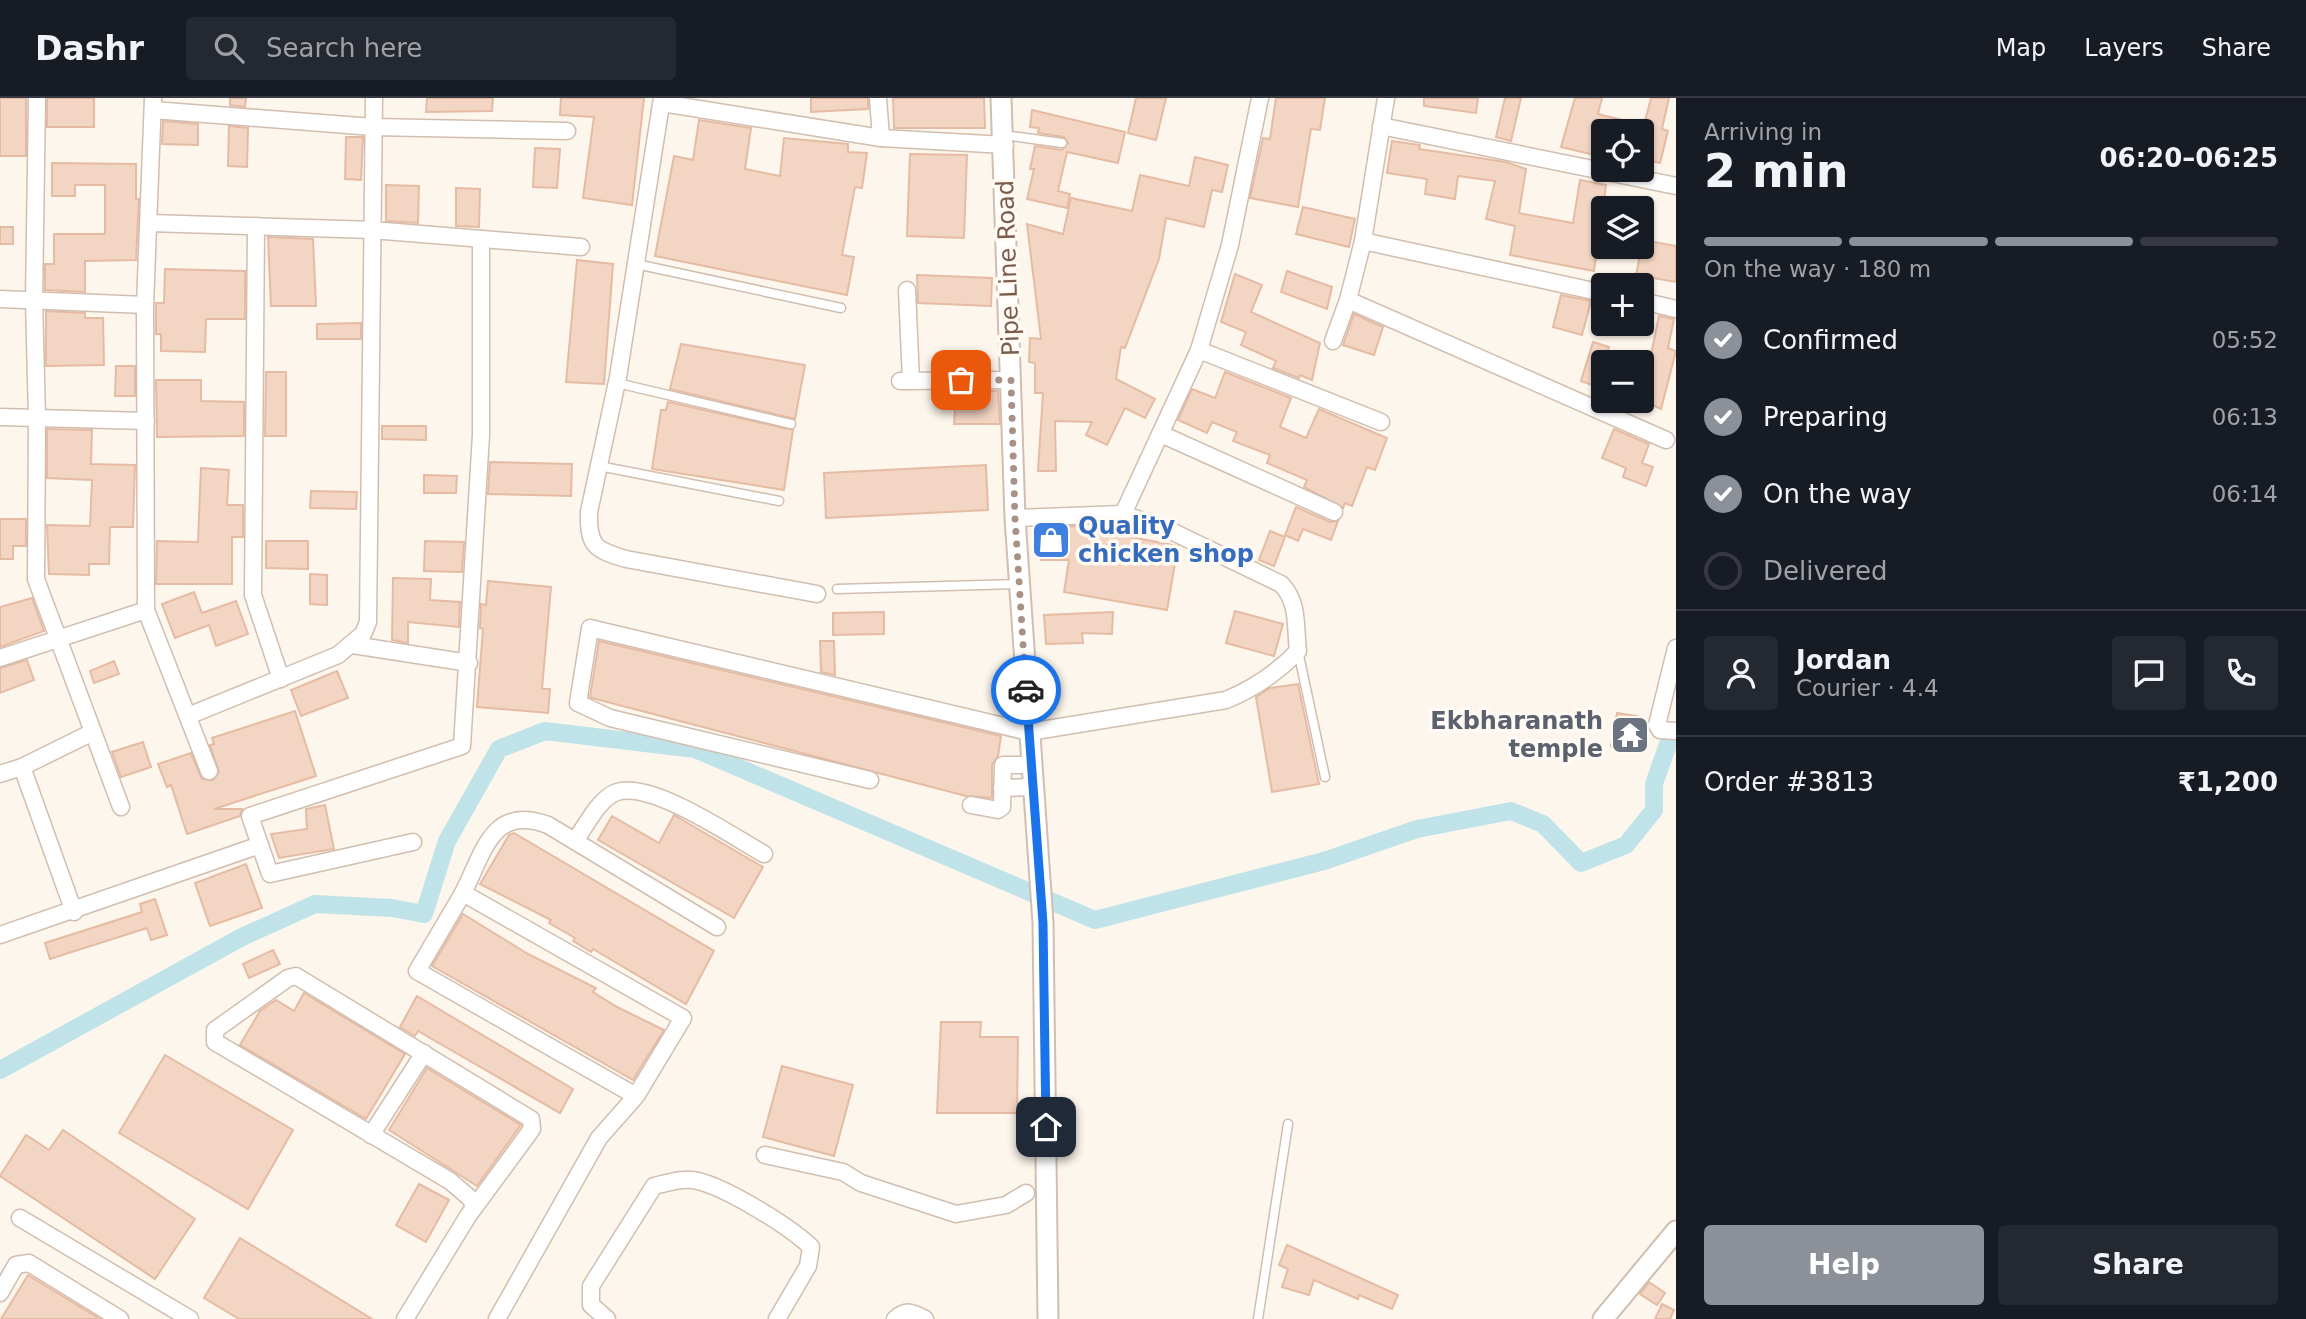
<!DOCTYPE html>
<meta charset="utf-8">
<style>
:root{--surface:#171b24;--page:#242831;--text:#f1f3f6;--muted:#9ea1a6;--line:#363941;--accent:#8c9099}
body{margin:0;font-family:"DejaVu Sans",sans-serif;background:var(--page);color:var(--text);height:100vh;display:flex;flex-direction:column;font-size:26px;white-space:nowrap}
*{box-sizing:border-box;margin:0}
p{font-size:23px;color:var(--muted)}
.icon{flex:none;width:38px;height:38px;fill:none;stroke:currentColor;stroke-width:2;stroke-linecap:round;stroke-linejoin:round}
.map{position:relative;flex:1;overflow:hidden}
.side{display:flex;flex-direction:column;background:var(--surface);width:630px}
.side>*{flex:none}
.fabs{position:absolute;left:1591px;top:21px;display:grid;gap:14px}
.fabs a{display:grid;place-items:center;width:63px;height:63px;border-radius:7px;background:var(--surface);box-shadow:0 2px 5px #0004;font-size:35px}
.pin{position:absolute;display:grid;place-items:center;width:60px;height:60px;color:#fff;margin:-30px;border-radius:14px;box-shadow:0 4px 10px #0006}
.courier{position:absolute;display:grid;place-items:center;width:70px;height:70px;margin:-35px;border:5px solid #1a73e8;border-radius:50%;background:#fff;color:#222;box-shadow:0 2px 9px #0007}
.overview em{font-style:normal;font-weight:700}
.overview div{display:flex;flex-direction:column-reverse}
.overview{display:flex;align-items:center;justify-content:space-between;height:119px;padding:0 28px}
h1{font-size:46px;font-weight:700;line-height:52px}
.bar{display:grid;grid-template-columns:repeat(4,1fr);gap:10px 7px;align-content:center;height:84px;padding:0 28px}
.bar i{height:9px;border-radius:5px;background:var(--line)}
.bar .on{background:var(--accent)}
.bar p{grid-column:span 4}
.line{display:flex;align-items:center;gap:18px;padding:0 28px;border-top:2px solid var(--line)}
.line div{flex:1}
.round{display:grid;place-items:center;flex:none;width:74px;height:74px;border-radius:7px;background:var(--page)}
ol{padding:0 28px;list-style:none}
li{display:flex;align-items:center;gap:21px;height:77px}
li p{margin-inline-start:auto}
li .icon{padding:7px;border-radius:50%;background:var(--accent);color:#fff;stroke-width:4}
li:last-child{color:var(--muted)}
li i{width:38px;height:38px;border:4px solid var(--line);border-radius:50%}
.button{display:flex;gap:14px;margin-top:auto;padding:14px 28px}
.button a{flex:1;height:80px;border-radius:7px;background:var(--accent);color:#fff;font-size:28px;font-weight:700;line-height:80px;text-align:center}
.button a+a{background:var(--page);color:var(--text)}
header{display:flex;align-items:center;gap:42px;box-sizing:border-box;height:98px;padding:0 35px;background:var(--surface);border-bottom:2px solid var(--line)}
header strong{font-size:33px}
nav{display:flex;gap:38px;margin-inline-start:auto;font-size:24px}
.search{width:490px;height:63px;background:var(--page);display:flex;align-items:center;gap:18px;box-sizing:border-box;padding:0 24px;border-radius:7px;color:var(--muted);font-size:26px}
main{display:flex;flex:1;min-height:0}
.map>svg:first-child{display:block}
.lines{fill:none;stroke-linecap:round;stroke-linejoin:round}
.canal{stroke:#bfe3e8;stroke-width:18}
.building{fill:#f3d5c3;stroke:#e6bba3;stroke-width:2}
.service-casing{stroke:#d1beb0;stroke-width:11}
.minor-casing{stroke:#d1beb0;stroke-width:19}
.tertiary-casing{stroke:#d1beb0;stroke-width:23}
.service{stroke:#fff;stroke-width:8}
.minor{stroke:#fff;stroke-width:16}
.tertiary{stroke:#fff;stroke-width:19}
.done{stroke:#a89285;stroke-width:7;stroke-dasharray:0 12.6}
.route{stroke:#1a73e8;stroke-width:9}
.labels{text-anchor:middle;dominant-baseline:central;stroke-width:7;stroke-linejoin:round;paint-order:stroke}
.street-label{font-size:24px;fill:#7a5c4d;stroke:#fffaf3}
.shop-label{font-size:24px;font-weight:bold;fill:#366cbe;stroke:#fffaf3;text-anchor:start}
.worship-label{font-size:24px;font-weight:bold;fill:#5b616d;stroke:#fffaf3;text-anchor:end}
</style>
<header>
<strong>Dashr</strong>
<div class="search"><svg class="icon" aria-label="search" viewBox="0 0 24 24"><circle cx="10" cy="10" r="6"/><path d="M15 15l6 6"/></svg>Search here</div>
<nav><a>Map</a><a>Layers</a><a>Share</a></nav>
</header>
<main>
<div class="map">
<svg width="1676" height="1221" viewBox="0 0 1676 1221">
<rect width="100%" height="100%" fill="#fdf6ec"/>
<g class="lines">
<polyline class="canal" points="0,972 242,839 315,806 392,810 424,816 447,743 499,651 545,633 695,651 1095,822 1324,763 1417,731 1511,713 1543,726 1581,765 1626,747 1654,712 1654,686 1672,635 1676,636"/>
</g>
<g class="building">
<rect x="0" y="0" width="26" height="58"/>
<rect x="47" y="0" width="47" height="29"/>
<polygon points="230,0 246,0 245,9 230,7"/>
<polygon points="427,0 493,0 492,13 426,14"/>
<polygon points="561,0 644,0 632,107 583,100 594,19 560,17"/>
<polygon points="811,0 868,0 868,11 811,14"/>
<polygon points="893,0 984,0 985,30 894,30"/>
<polygon points="1136,0 1166,0 1156,42 1128,35"/>
<polygon points="1276,0 1325,0 1320,32 1311,31 1298,109 1250,100 1263,40 1270,41"/>
<polygon points="1424,0 1478,0 1476,15 1424,8"/>
<polygon points="1505,0 1521,0 1511,43 1496,39"/>
<polygon points="1575,0 1602,0 1598,16 1642,27 1644,27 1651,0 1669,0 1662,31 1668,33 1660,65 1642,61 1642,33 1603,33 1603,59 1561,49"/>
<polygon points="1032,12 1125,34 1118,65 1067,54 1058,93 1070,96 1067,110 1027,101 1034,71 1030,71 1035,48 1062,52 1068,45 1064,39 1038,35 1039,30 1030,29"/>
<polygon points="699,22 751,30 745,71 780,78 784,40 848,46 848,54 867,55 862,90 855,89 842,157 854,159 847,197 655,158 674,58 693,62"/>
<polygon points="163,23 198,26 198,47 162,46"/>
<polygon points="229,28 248,30 247,69 228,68"/>
<polygon points="346,39 363,39 361,82 345,81"/>
<polygon points="1392,43 1420,47 1419,51 1506,64 1526,71 1519,115 1573,125 1580,82 1606,87 1594,173 1510,157 1515,128 1486,121 1495,83 1458,78 1455,101 1425,96 1427,81 1387,75"/>
<polygon points="535,50 560,51 557,90 533,89"/>
<polygon points="910,56 967,57 964,140 907,138"/>
<polygon points="1195,59 1228,67 1222,94 1212,92 1204,129 1166,120 1159,161 1125,250 1121,249 1116,281 1155,301 1145,320 1125,310 1107,347 1086,337 1092,324 1055,323 1056,373 1038,373 1043,295 1035,295 1035,265 1029,264 1030,240 1041,241 1027,126 1063,136 1071,100 1132,113 1140,77 1189,88"/>
<polygon points="52,65 136,66 136,101 139,101 136,162 85,163 85,194 45,192 45,166 54,166 54,136 105,136 105,87 75,87 75,98 52,98"/>
<polygon points="386,87 419,88 418,125 386,123"/>
<polygon points="456,90 480,91 479,129 456,128"/>
<polygon points="1303,109 1355,121 1349,149 1296,136"/>
<rect x="0" y="129" width="13" height="17"/>
<polygon points="268,139 313,141 316,208 271,208"/>
<polygon points="1643,142 1676,148 1676,184 1636,177"/>
<polygon points="577,162 613,166 604,286 566,284"/>
<polygon points="165,171 245,173 245,221 206,221 205,254 161,253 161,236 156,236 156,205 164,205"/>
<polygon points="1287,173 1332,189 1327,211 1281,194"/>
<polygon points="1235,176 1262,187 1251,214 1320,245 1312,282 1300,277 1299,280 1273,270 1276,263 1241,247 1246,234 1221,224"/>
<polygon points="917,177 992,180 991,208 918,205"/>
<polygon points="1561,197 1591,203 1582,237 1553,229"/>
<polygon points="46,213 85,215 85,220 103,220 104,267 46,268"/>
<polygon points="1354,216 1383,229 1374,257 1343,247"/>
<polygon points="1659,218 1674,221 1668,250 1676,253 1661,311 1642,302 1642,263 1649,266"/>
<polygon points="361,225 361,241 317,241 317,226"/>
<polygon points="1593,244 1609,249 1597,289 1581,283"/>
<polygon points="681,246 805,267 795,321 670,291"/>
<polygon points="116,268 135,268 135,298 115,298"/>
<polygon points="266,274 286,274 286,338 265,338"/>
<polygon points="1225,274 1291,300 1280,329 1306,340 1319,311 1387,340 1375,372 1367,369 1352,408 1345,405 1343,410 1304,389 1307,382 1267,365 1270,357 1233,343 1237,334 1212,324 1207,335 1178,322 1192,291 1215,300"/>
<polygon points="156,282 201,282 201,303 244,304 244,338 157,339"/>
<polygon points="980,293 998,293 1000,326 954,326 956,296"/>
<polygon points="668,304 793,332 784,392 652,371 661,312 666,312"/>
<polygon points="382,328 426,328 426,342 382,341"/>
<polygon points="47,331 92,332 91,366 135,367 133,429 110,429 109,466 89,466 89,477 49,476 47,427 90,428 92,382 47,380"/>
<polygon points="1614,331 1649,346 1642,365 1653,369 1646,388 1623,379 1626,370 1602,360"/>
<polygon points="490,364 572,366 571,398 488,396"/>
<polygon points="986,367 988,412 826,420 824,375"/>
<polygon points="201,370 229,372 227,407 243,407 243,439 232,439 232,486 156,486 157,443 198,444"/>
<polygon points="424,377 457,378 456,395 424,395"/>
<polygon points="311,393 357,394 356,411 310,410"/>
<polygon points="1296,409 1330,424 1338,423 1331,442 1303,431 1298,443 1285,437"/>
<polygon points="0,421 26,421 26,448 13,448 13,461 0,461"/>
<polygon points="1074,428 1178,448 1167,512 1064,494 1069,462 1041,462 1040,430"/>
<polygon points="1270,433 1285,439 1274,468 1259,462"/>
<polygon points="266,443 308,443 308,471 266,470"/>
<polygon points="425,443 464,444 462,474 424,473"/>
<polygon points="310,476 327,477 327,507 310,506"/>
<polygon points="393,480 431,481 430,502 460,504 459,529 408,524 408,545 392,542"/>
<polygon points="488,483 551,489 542,591 550,591 548,615 477,609 483,531 480,530 481,506 486,507"/>
<polygon points="194,494 202,515 236,503 248,536 216,548 209,527 175,540 162,506"/>
<polygon points="32,500 44,533 0,549 0,509"/>
<polygon points="1235,513 1283,526 1274,558 1226,545"/>
<polygon points="884,514 884,536 833,537 833,515"/>
<polygon points="1113,514 1112,536 1082,535 1083,545 1046,546 1044,517"/>
<polygon points="599,543 1001,638 998,658 992,667 992,700 966,698 592,600 590,599"/>
<polygon points="820,543 834,543 835,577 821,574"/>
<polygon points="27,562 34,582 0,595 0,570"/>
<polygon points="114,563 119,576 94,585 90,573"/>
<polygon points="337,573 348,600 301,618 291,592"/>
<polygon points="1298,586 1319,686 1272,694 1256,599 1270,590"/>
<polygon points="295,613 316,678 214,711 242,711 240,718 187,736 171,687 167,689 158,666 191,655 202,681 213,682 219,674 210,647 214,646 212,640"/>
<polygon points="1617,615 1637,618 1632,652 1611,648"/>
<polygon points="143,644 151,669 121,679 112,654"/>
<polygon points="325,707 334,751 279,760 271,736 307,731 306,711"/>
<polygon points="674,717 763,769 734,820 598,742 612,718 659,745"/>
<polygon points="514,735 714,853 686,906 593,851 591,854 573,843 575,840 549,825 551,822 480,786 509,737"/>
<polygon points="246,766 262,810 210,828 195,785"/>
<polygon points="155,801 167,837 151,842 147,830 50,861 45,845 142,814 140,806"/>
<polygon points="463,816 528,856 596,890 593,894 617,909 664,932 633,982 432,868"/>
<polygon points="273,852 280,866 249,880 243,866"/>
<polygon points="304,895 405,956 366,1021 240,947 260,913 276,902 294,913"/>
<polygon points="417,898 573,991 560,1015 418,933 415,938 400,929"/>
<polygon points="941,924 981,924 980,939 1018,939 1017,1015 937,1015"/>
<polygon points="165,957 293,1032 248,1111 119,1035"/>
<polygon points="782,968 853,987 834,1058 763,1039"/>
<polygon points="427,970 521,1027 477,1088 389,1032"/>
<polygon points="63,1032 195,1121 155,1181 0,1078 26,1037 49,1052"/>
<polygon points="419,1086 449,1102 426,1144 396,1127"/>
<polygon points="240,1140 372,1221 239,1221 204,1200"/>
<polygon points="1287,1147 1398,1197 1392,1211 1359,1197 1358,1201 1314,1182 1309,1197 1282,1189 1288,1171 1279,1167"/>
<polygon points="28,1177 100,1221 1,1221"/>
<polygon points="1649,1184 1665,1195 1657,1207 1640,1196"/>
<polygon points="1662,1206 1674,1212 1670,1221 1655,1221"/>
</g>
<g class="lines">
<defs>
<g id="service">
<polyline points="1004,37 1062,45"/>
<polyline points="636,166 841,210"/>
<polyline points="617,285 791,326"/>
<polyline points="599,368 779,403"/>
<polyline points="837,491 1019,486"/>
<polyline points="1298,553 1325,679"/>
<polyline points="1258,1221 1288,1026"/>
</g>
<g id="minor">
<polyline points="37,0 34,202 37,320 36,481 121,709"/>
<polyline points="153,0 145,207 146,512 209,673"/>
<path d="M662,0L618,279L589,414C588,448 595,452 626,461L817,496"/>
<polyline points="878,0 881,40"/>
<polyline points="1386,0 1363,143 1348,202 1666,342"/>
<polyline points="662,5 881,40 1005,47"/>
<polyline points="153,12 373,29 567,33"/>
<polyline points="1381,28 1676,88"/>
<polyline points="149,125 372,132 581,149"/>
<polyline points="256,128 253,497 281,581"/>
<polyline points="1363,143 1603,195"/>
<polyline points="907,192 911,283"/>
<polyline points="0,201 145,207"/>
<polyline points="1642,203 1676,211"/>
<polyline points="1333,243 1348,202"/>
<polyline points="1199,252 1381,324"/>
<polyline points="900,283 1011,282"/>
<polyline points="0,319 146,323"/>
<polyline points="1161,336 1334,414"/>
<polyline points="1123,416 1199,252 1230,147 1260,0"/>
<polyline points="353,547 469,565"/>
<polyline points="1676,550 1657,627 1660,632 1676,633"/>
<polyline points="0,560 146,512"/>
<polyline points="188,618 338,557 363,536 368,524 374,0"/>
<polyline points="0,676 22,669"/>
<path d="M870,682L610,620L578,605L590,530L1029,634L1226,602C1255,590 1277,575 1298,553C1295,528 1299,504 1281,486L1169,432L1123,416L1015,420"/>
<polyline points="1002,690 1034,689"/>
<polyline points="971,707 998,712 1002,709 1003,667 1032,667"/>
<path d="M575,743C585,729 600,699 617,694C652,683 732,738 764,756"/>
<polyline points="413,744 270,776 250,718 462,648 481,337 481,141"/>
<path d="M463,795C484,754 492,706 548,727L717,829"/>
<polyline points="74,814 22,669 93,634"/>
<polyline points="0,837 260,747"/>
<polyline points="371,1037 424,955"/>
<polyline points="765,1057 843,1074 861,1085 956,1116 1006,1107 1026,1095"/>
<polyline points="20,1120 190,1221"/>
<polyline points="0,1195 16,1167 29,1165 120,1221"/>
<polyline points="405,1221 468,1118 532,1031 531,1021 296,878 288,880 215,932 215,944 450,1083 471,1101 474,1110"/>
<polyline points="497,1221 599,1040 636,998 683,920 463,795 417,873 636,998"/>
<path d="M607,1221L591,1207V1188L654,1088C668,1085 684,1079 698,1083C727,1090 789,1128 811,1149L808,1168L777,1221"/>
<path d="M895,1221C906,1211 913,1214 925,1221"/>
</g>
<g id="tertiary">
<polyline points="1001,0 1015,420 1043,825 1048,1221"/>
<polyline points="1603,1221 1676,1133"/>
</g>
</defs>
<use href="#service" class="service-casing"/>
<use href="#minor" class="minor-casing"/>
<use href="#tertiary" class="tertiary-casing"/>
<use href="#service" class="service"/>
<use href="#minor" class="minor"/>
<use href="#tertiary" class="tertiary"/>
</g>
<g class="lines">
<polyline class="done" points="961,282 1011,282 1015,420 1026,592"/>
<polyline class="route" points="1026,592 1043,825 1046,1029"/>
</g>
<defs>
<symbol id="shop-square" viewBox="-11 -11 22 22"><rect x="-9" y="-9" width="18" height="18" rx="4" fill="#3f7fe0" stroke="#fffaf3"/><path d="M-5-2.5h2.3a2.7 3.5 0 0 1 5.4 0H5L5.5 6h-11ZM-1.5-2.5h3a1.5 2.3 0 0 0-3 0Z" fill="#fff"/></symbol>
<symbol id="temple-square" viewBox="-11 -11 22 22"><rect x="-9" y="-9" width="18" height="18" rx="4" fill="#6b7280" stroke="#fffaf3"/><path d="M0-6L5-2H3V0L6.5 2.5H4V6H1.5V3h-3V6H-4V2.5H-6.5L-3 0V-2H-5Z" fill="#fff"/></symbol>
</defs>
<g fill-rule="evenodd">
<use href="#shop-square" x="1029" y="420" width="44" height="44"/>
<use href="#temple-square" x="1608" y="615" width="44" height="44"/>
</g>
<g class="labels">
<g class="street-label">
<text transform="translate(1008 170) rotate(-92)">Pipe Line Road</text>
</g>
<g class="shop-label">
<text x="1078" y="428">Quality<tspan x="1078" dy="28">chicken shop</tspan></text>
</g>
<g class="worship-label">
<text x="1603" y="623">Ekbharanath<tspan x="1603" dy="28">temple</tspan></text>
</g>
</g>
</svg>
<div class="fabs">
<a><svg class="icon" aria-label="locate" viewBox="0 0 24 24"><circle cx="12" cy="12" r="6"/><path d="M12 2v4M12 18v4M2 12h4M18 12h4"/></svg></a>
<a><svg class="icon" aria-label="layers" viewBox="0 0 24 24"><path d="M12 4l9 5-9 5-9-5zM3 14l9 5 9-5"/></svg></a>
<a>+</a>
<a>−</a>
</div>
<div class="pin" style="left:961px;top:282px;background:#ea580c"><svg class="icon" aria-label="bag" viewBox="0 0 24 24"><path d="M5 8h14l-1 12H6zM9 8a3 3 0 0 1 6 0"/></svg></div>
<div class="pin" style="left:1046px;top:1029px;background:#1f2937"><svg class="icon" aria-label="home" viewBox="0 0 24 24"><path d="M3 11l9-7 9 7M6 9v11h12V9"/></svg></div>
<div class="courier" style="left:1026px;top:592px"><svg class="icon" aria-label="car" viewBox="0 0 24 24"><path d="M5 17H2v-5l4-1 3-4h7l3 4 3 1v5h-3M9 17h6M6 11h13"/><circle cx="7" cy="17" r="2"/><circle cx="17" cy="17" r="2"/></svg></div>
</div>
<section class="side">
<div class="overview"><div><h1>2 min</h1><p>Arriving in</p></div><em>06:20–06:25</em></div>
<div class="bar"><i class="on"></i><i class="on"></i><i class="on"></i><i></i><p>On the way · 180 m</p></div>
<ol>
<li><svg class="icon" aria-label="check" viewBox="0 0 24 24"><path d="M5 12l5 5 9-10"/></svg>Confirmed<p>05:52</p></li>
<li><svg class="icon" aria-label="check" viewBox="0 0 24 24"><path d="M5 12l5 5 9-10"/></svg>Preparing<p>06:13</p></li>
<li><svg class="icon" aria-label="check" viewBox="0 0 24 24"><path d="M5 12l5 5 9-10"/></svg>On the way<p>06:14</p></li>
<li><i></i>Delivered</li>
</ol>
<div class="line" style="height:126px"><a class="round"><svg class="icon" aria-label="person" viewBox="0 0 24 24"><circle cx="12" cy="8" r="4"/><path d="M4 21q1-7 8-7t8 7"/></svg></a><div><b>Jordan</b><p>Courier · 4.4</p></div><a class="round"><svg class="icon" aria-label="chat" viewBox="0 0 24 24"><path d="M4 5h16v11H9l-5 4z"/></svg></a><a class="round"><svg class="icon" aria-label="phone" viewBox="0 0 24 24"><path d="M5 4h4l2 5-3 2q2 4 5 5l2-3 5 2v4C11 20 4 13 5 4z"/></svg></a></div>
<div class="line" style="height:91px"><div>Order #3813</div><b>₹1,200</b></div>
<div class="button"><a>Help</a><a>Share</a></div>
</section>
</main>
